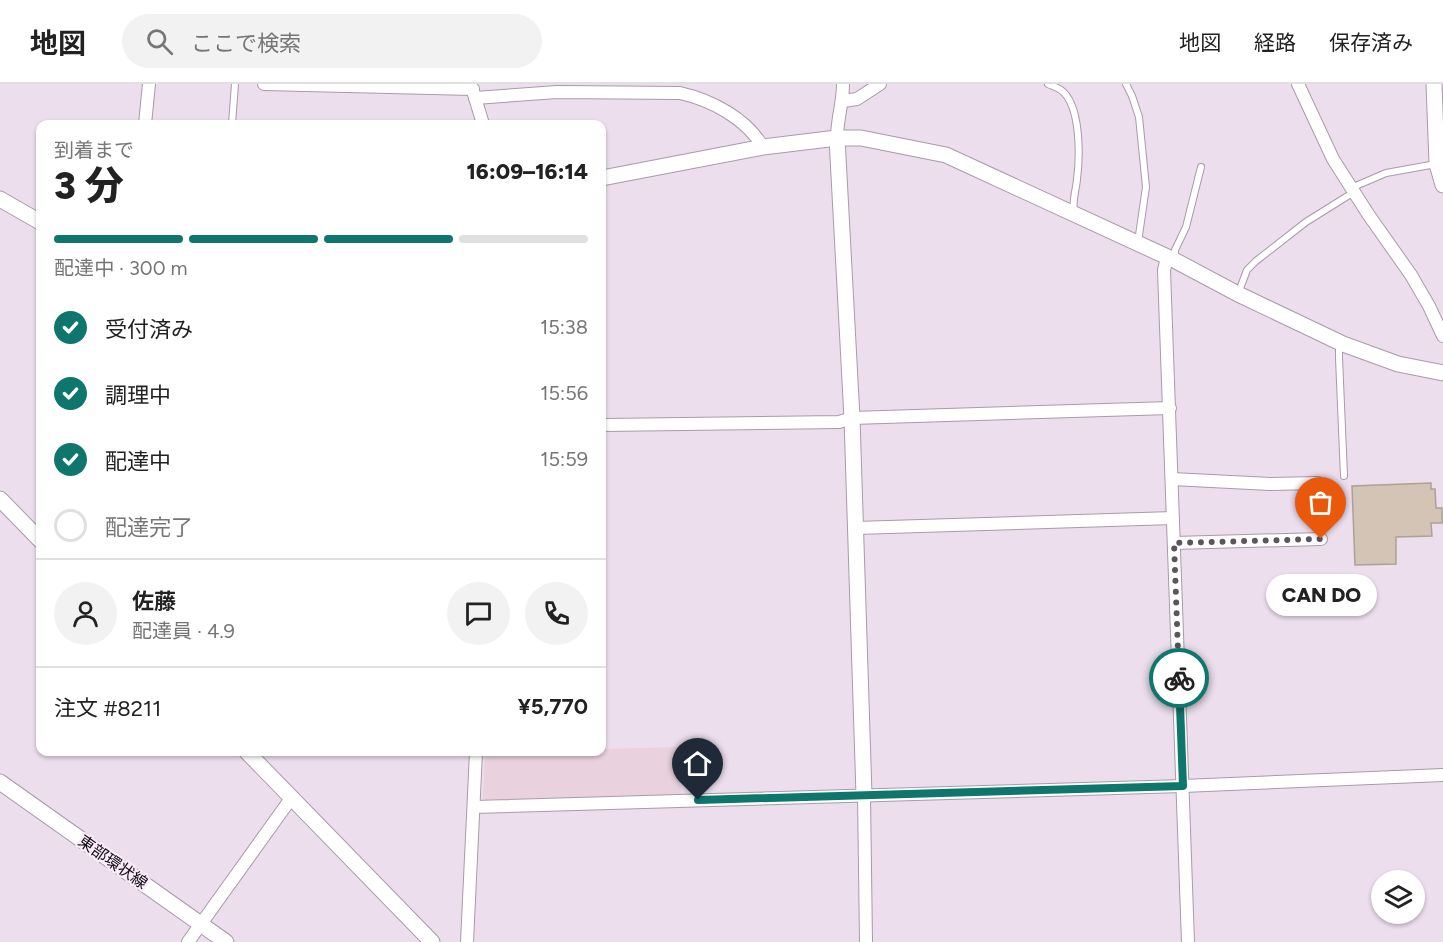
<!DOCTYPE html>
<html lang="ja">
<meta charset="utf-8">
<style>
:root{--surface:#fff;--page:#f2f2f2;--text:#222;--muted:#767676;--line:#e0e0e0;--accent:#0f766e}
body{margin:0;font-family:Figtree,"Noto Sans JP",sans-serif;background:var(--page);color:var(--text);height:100vh;display:flex;flex-direction:column;font-size:22px;white-space:nowrap}
*{box-sizing:border-box;margin:0}
p{font-size:20px;color:var(--muted)}
.icon{flex:none;width:33px;height:33px;fill:none;stroke:currentColor;stroke-width:2;stroke-linecap:round;stroke-linejoin:round}
.map{position:relative;flex:1;overflow:hidden}
.details{position:absolute;left:36px;top:36px;width:570px;height:636px;display:flex;flex-direction:column;background:var(--surface);border-radius:12px;box-shadow:0 2px 4px #0004}
.details>*{flex:none}
.fabs{position:absolute;left:1371px;top:786px;display:grid;gap:12px}
.fabs a{display:grid;place-items:center;width:54px;height:54px;border-radius:50%;background:var(--surface);box-shadow:0 2px 4px #0004;font-size:30px}
.pin{position:absolute;display:grid;place-items:center;width:51px;height:51px;color:#fff;margin:-62px -26px;border-radius:50% 50% 50% 0;rotate:-45deg;box-shadow:0 0 6px #0007}
.pin .icon{rotate:45deg}
.courier{position:absolute;display:grid;place-items:center;width:60px;height:60px;margin:-30px;border:4px solid #0f766e;border-radius:50%;background:#fff;color:#222;box-shadow:0 2px 8px #0007}
.bubble{position:absolute;height:42px;border-radius:21px;background:var(--surface);box-shadow:0 2px 4px #0004;font-size:20px;font-weight:800;line-height:42px;text-align:center}
.overview em{font-style:normal;font-weight:800}
.overview div{display:flex;flex-direction:column-reverse}
.overview{display:flex;align-items:center;justify-content:space-between;height:102px;padding:0 18px}
h1{font-size:39px;font-weight:800;line-height:45px}
.bar{display:grid;grid-template-columns:repeat(4,1fr);gap:9px 6px;align-content:center;height:72px;padding:0 18px}
.bar i{height:8px;border-radius:4px;background:var(--line)}
.bar .active{background:var(--accent)}
.bar p{grid-column:span 4}
.line{display:flex;align-items:center;gap:15px;padding:0 18px;border-top:2px solid var(--line)}
.line div{flex:1}
.round{display:grid;place-items:center;flex:none;width:63px;height:63px;border-radius:32px;background:var(--page)}
ol{padding:0 18px;list-style:none}
li{display:flex;align-items:center;gap:18px;height:66px}
li p{margin-inline-start:auto}
li .icon{padding:6px;border-radius:50%;background:var(--accent);color:#fff;stroke-width:4}
li:last-child{color:var(--muted)}
li i{width:33px;height:33px;border:3px solid var(--line);border-radius:50%}
header{display:flex;align-items:center;gap:36px;box-sizing:border-box;height:84px;padding:0 30px;background:var(--surface);border-bottom:2px solid var(--line)}
header strong{font-size:28px}
nav{display:flex;gap:33px;margin-inline-start:auto;font-size:21px}
.search{width:420px;height:54px;background:var(--page);display:flex;align-items:center;gap:15px;box-sizing:border-box;padding:0 21px;border-radius:33px;color:var(--muted);font-size:22px}
.map>svg:first-child{display:block}
.commercial{fill:#e9d2de}
.building{fill:#d3c4b6;stroke:#aea092;stroke-width:1.5}
.lines{fill:none;stroke-linecap:round;stroke-linejoin:round}
.service-casing{stroke:#a89ba9;stroke-width:8}
.minor-casing{stroke:#a89ba9;stroke-width:14}
.tertiary-casing{stroke:#a89ba9;stroke-width:17}
.service{stroke:#fff;stroke-width:6}
.minor{stroke:#fff;stroke-width:12}
.tertiary{stroke:#fff;stroke-width:15}
.done{stroke:#5c555d;stroke-width:6;stroke-dasharray:0 10.8}
.route{stroke:#0f766e;stroke-width:8}
.labels{text-anchor:middle;dominant-baseline:central;stroke-width:4.5;stroke-linejoin:round;paint-order:stroke}
.street-label{font-size:16px;fill:#0f0b10;stroke:#faebfb}
</style>
<header>
<strong>地図</strong>
<div class="search"><svg class="icon" aria-label="search" viewBox="0 0 24 24"><circle cx="10" cy="10" r="6"/><path d="M15 15l6 6"/></svg>ここで検索</div>
<nav><a>地図</a><a>経路</a><a>保存済み</a></nav>
</header>
<div class="map">
<svg width="1443" height="858" viewBox="0 0 1443 858">
<rect width="100%" height="100%" fill="#ecdeed"/>
<polygon class="commercial" points="680,663 681,712 488,717 483,714 485,668 602,668 602,665"/>
<polygon class="building" points="1431,399 1431,405 1435,405 1436,424 1442,424 1442,439 1431,439 1432,452 1396,453 1396,480 1355,481 1352,402"/>
<g class="lines">
<defs>
<g id="service">
<path d="M1048,0C1052,2 1057,3 1061,6C1081,21 1080,72 1077,95C1076,107 1072,116 1074,127"/>
<polyline points="1126,0 1132,12 1139,33 1146,103 1138,158"/>
<polyline points="232,40 235,0"/>
<polyline points="1351,104 1386,89 1436,80"/>
<polyline points="1175,174 1175,166 1186,143 1201,83"/>
<polyline points="1238,210 1247,186 1256,177 1306,138 1354,108"/>
<polyline points="1343,260 1339,264 1339,274 1344,392"/>
</g>
<g id="minor">
<polyline points="264,0 473,5"/>
<polyline points="1298,0 1333,75 1368,130 1411,191 1429,222 1443,252"/>
<polyline points="473,7 483,40"/>
<path d="M475,14L557,8L680,9C711,16 746,34 763,63"/>
<polyline points="843,17 857,15 880,0"/>
<polyline points="145,40 149,0"/>
<path d="M837,54C837,35 843,19 843,0"/>
<polyline points="1174,176 1166,178 1164,186 1188,858"/>
<polyline points="602,341 839,338 852,334 1170,324"/>
<polyline points="1172,395 1270,400 1318,399"/>
<polyline points="856,444 1173,434"/>
<polyline points="1174,459 1321,455"/>
<polyline points="864,711 866,858"/>
<polyline points="474,723 1183,702 1443,691"/>
<polyline points="188,858 287,720 293,714"/>
<polyline points="467,858 476,668"/>
</g>
<g id="tertiary">
<polyline points="1434,0 1437,80 1443,101"/>
<polyline points="837,54 852,334 864,711"/>
<polyline points="602,94 763,63 837,54 861,54 946,71 1174,176 1238,210 1343,260 1398,280 1443,289"/>
<polyline points="0,115 40,138"/>
<polyline points="0,415 40,456"/>
<polyline points="247,668 432,858"/>
<polyline points="0,698 226,858"/>
</g>
</defs>
<use href="#service" class="service-casing"/>
<use href="#minor" class="minor-casing"/>
<use href="#tertiary" class="tertiary-casing"/>
<use href="#service" class="service"/>
<use href="#minor" class="minor"/>
<use href="#tertiary" class="tertiary"/>
</g>
<g class="lines">
<polyline class="done" points="1179,594 1174,459 1321,455"/>
<polyline class="route" points="698,716 1183,702 1179,594"/>
</g>
<g class="labels">
<g class="street-label">
<text transform="translate(113 778) rotate(35)">東部環状線</text>
</g>
</g>
</svg>
<div class="fabs">
<a><svg class="icon" aria-label="layers" viewBox="0 0 24 24"><path d="M12 4l9 5-9 5-9-5zM3 14l9 5 9-5"/></svg></a>
</div>
<div class="pin" style="left:1321px;top:455px;background:#ea580c"><svg class="icon" aria-label="bag" viewBox="0 0 24 24"><path d="M5 8h14l-1 12H6zM9 8a3 3 0 0 1 6 0"/></svg></div>
<div class="pin" style="left:698px;top:716px;background:#1f2937"><svg class="icon" aria-label="home" viewBox="0 0 24 24"><path d="M3 11l9-7 9 7M6 9v11h12V9"/></svg></div>
<div class="courier" style="left:1179px;top:594px"><svg class="icon" aria-label="bike" viewBox="0 0 24 24"><circle cx="6" cy="16" r="4"/><circle cx="18" cy="16" r="4"/><path d="M6 16l4-8h5l3 8M10 8l3 8H6M13 5h3"/></svg></div>
<div class="bubble" style="left:1266px;top:490px;width:111px">CAN DO</div>
<section class="details">
<div class="overview"><div><h1>3 分</h1><p>到着まで</p></div><em>16:09–16:14</em></div>
<div class="bar"><i class="active"></i><i class="active"></i><i class="active"></i><i></i><p>配達中 · 300 m</p></div>
<ol>
<li><svg class="icon" aria-label="check" viewBox="0 0 24 24"><path d="M5 12l5 5 9-10"/></svg>受付済み<p>15:38</p></li>
<li><svg class="icon" aria-label="check" viewBox="0 0 24 24"><path d="M5 12l5 5 9-10"/></svg>調理中<p>15:56</p></li>
<li><svg class="icon" aria-label="check" viewBox="0 0 24 24"><path d="M5 12l5 5 9-10"/></svg>配達中<p>15:59</p></li>
<li><i></i>配達完了</li>
</ol>
<div class="line" style="height:108px"><a class="round"><svg class="icon" aria-label="person" viewBox="0 0 24 24"><circle cx="12" cy="8" r="4"/><path d="M4 21q1-7 8-7t8 7"/></svg></a><div><b>佐藤</b><p>配達員 · 4.9</p></div><a class="round"><svg class="icon" aria-label="chat" viewBox="0 0 24 24"><path d="M4 5h16v11H9l-5 4z"/></svg></a><a class="round"><svg class="icon" aria-label="phone" viewBox="0 0 24 24"><path d="M5 4h4l2 5-3 2q2 4 5 5l2-3 5 2v4C11 20 4 13 5 4z"/></svg></a></div>
<div class="line" style="height:78px"><div>注文 #8211</div><b>¥5,770</b></div>
</section>
</div>
